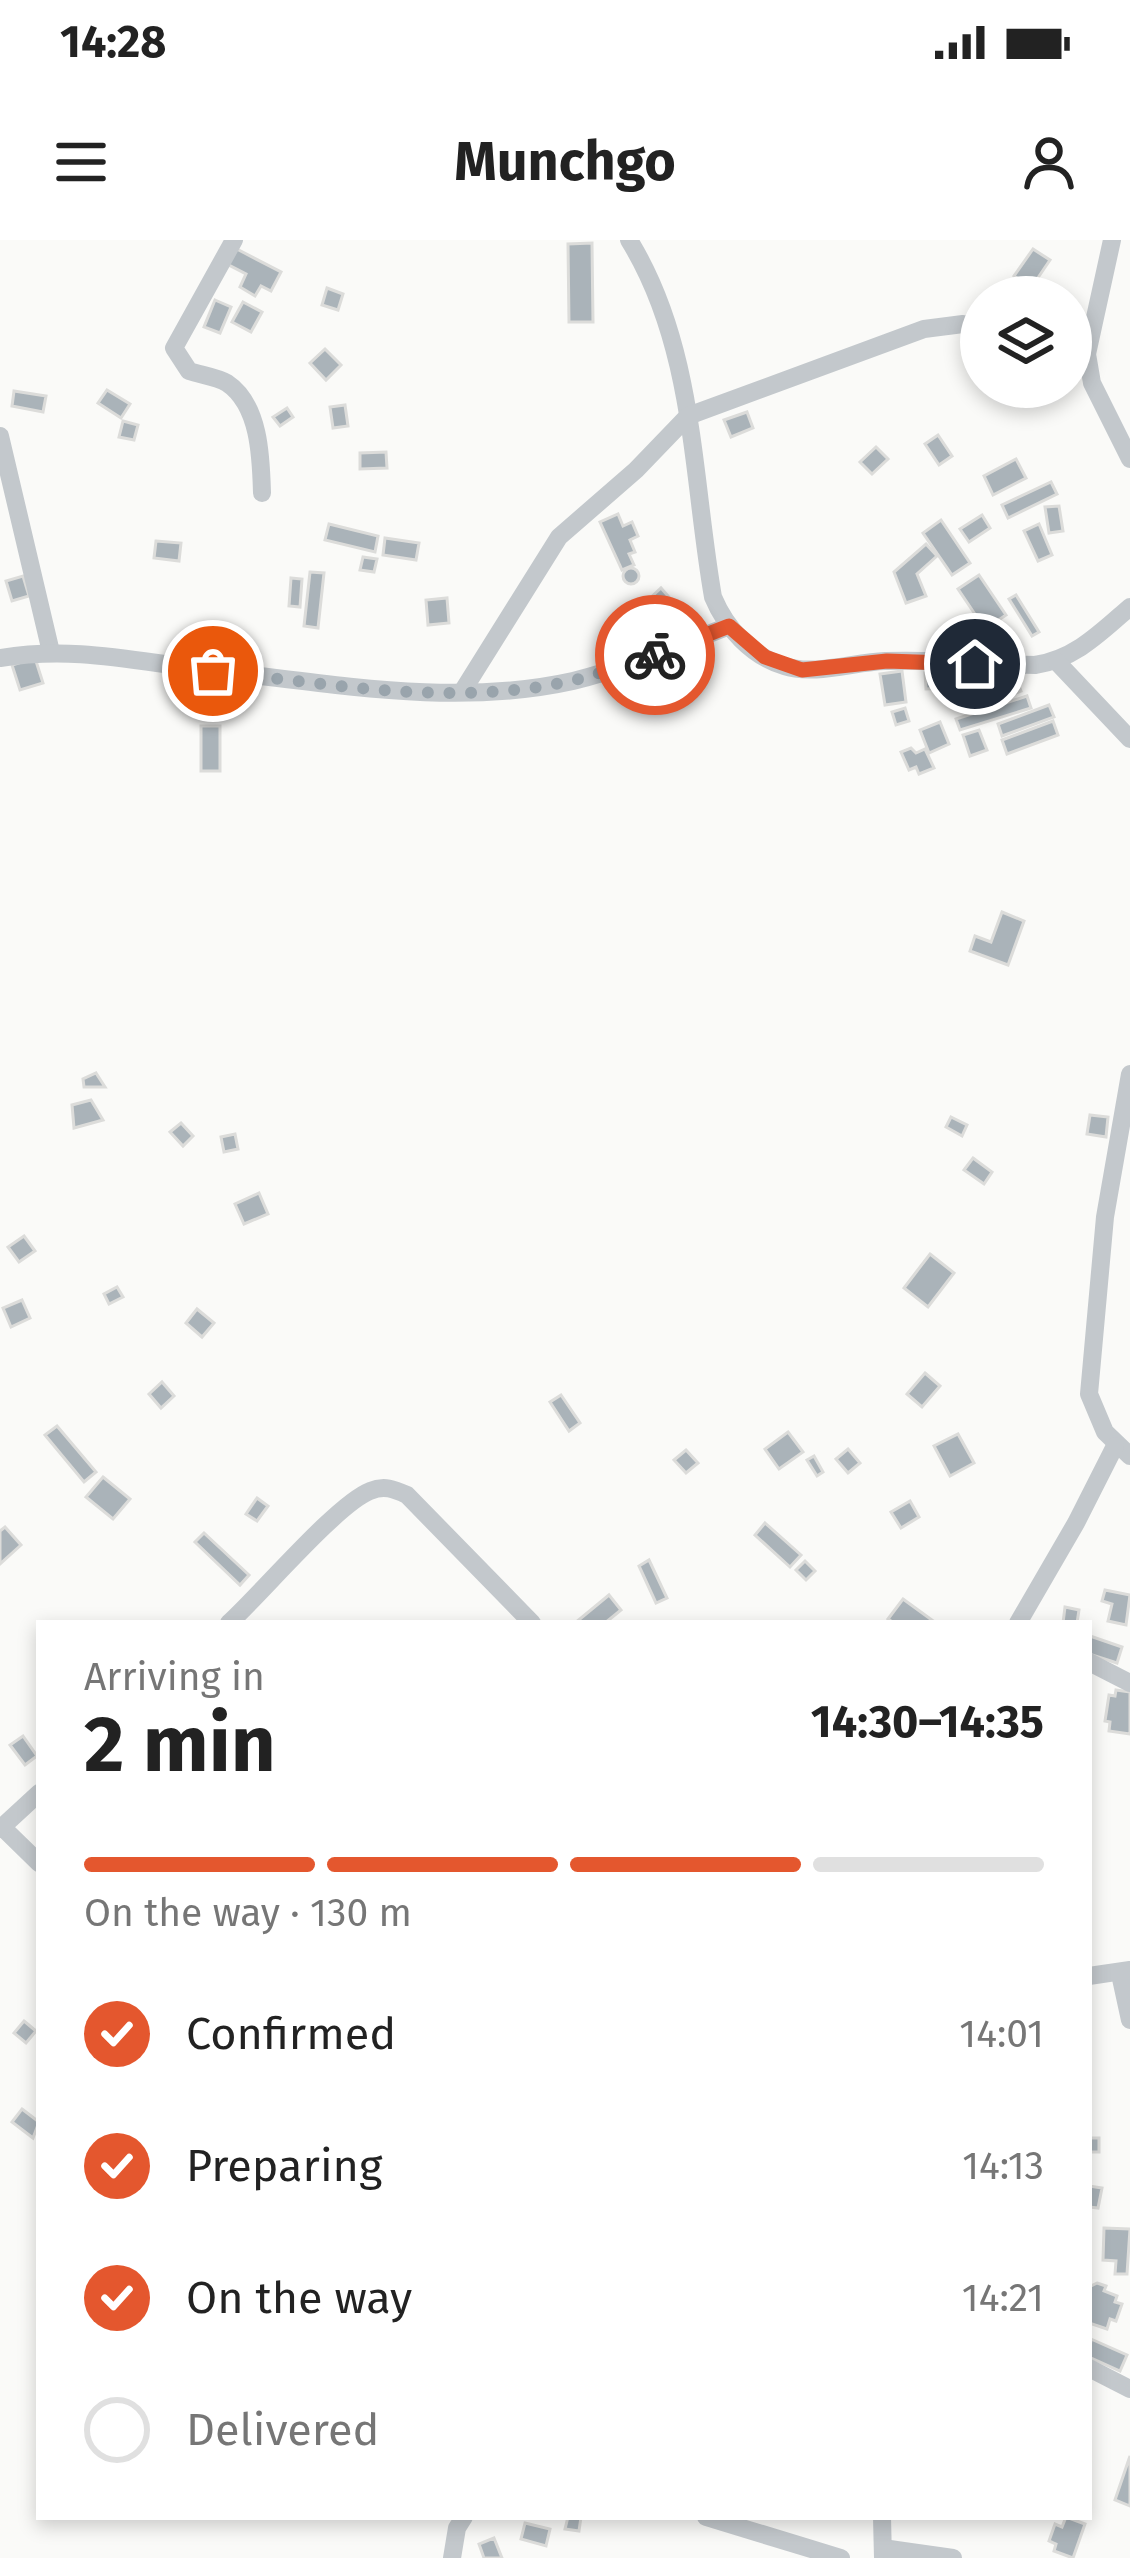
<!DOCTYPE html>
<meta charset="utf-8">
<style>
:root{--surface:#fff;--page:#f6f6f6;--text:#222;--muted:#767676;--line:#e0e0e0;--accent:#e4572e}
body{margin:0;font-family:"Fira Sans",sans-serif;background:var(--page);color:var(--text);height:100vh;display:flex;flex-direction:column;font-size:45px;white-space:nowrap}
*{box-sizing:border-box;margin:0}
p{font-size:39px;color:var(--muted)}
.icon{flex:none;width:66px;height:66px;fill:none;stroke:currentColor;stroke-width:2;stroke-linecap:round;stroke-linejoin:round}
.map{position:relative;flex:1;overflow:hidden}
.side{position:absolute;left:36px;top:1380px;width:1056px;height:900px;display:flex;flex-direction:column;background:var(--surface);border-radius:0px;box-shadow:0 6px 18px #0003}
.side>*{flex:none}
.fabs{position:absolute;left:960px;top:36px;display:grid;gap:24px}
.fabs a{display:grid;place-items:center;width:132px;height:132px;border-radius:50%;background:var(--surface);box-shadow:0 6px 18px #0003;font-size:60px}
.pin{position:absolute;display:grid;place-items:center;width:102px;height:102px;color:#fff;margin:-51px;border:6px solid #fff;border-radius:50%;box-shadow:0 3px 12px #0007}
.courier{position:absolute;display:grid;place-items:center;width:120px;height:120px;margin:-60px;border:9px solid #e4572e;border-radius:50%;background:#fff;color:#222;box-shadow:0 3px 15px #0007}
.headline em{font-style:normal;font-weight:700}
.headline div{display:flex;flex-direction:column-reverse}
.headline{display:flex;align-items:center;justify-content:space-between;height:204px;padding:0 48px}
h1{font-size:78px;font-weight:700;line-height:90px}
.bar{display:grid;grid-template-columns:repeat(4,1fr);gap:18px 12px;align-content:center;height:144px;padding:0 48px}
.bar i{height:15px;border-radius:9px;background:var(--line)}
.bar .current{background:var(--accent)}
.bar p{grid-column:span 4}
ol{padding:0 48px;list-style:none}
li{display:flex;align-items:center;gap:36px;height:132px}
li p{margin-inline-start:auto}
li .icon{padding:12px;border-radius:50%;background:var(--accent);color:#fff;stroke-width:4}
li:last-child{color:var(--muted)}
li i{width:66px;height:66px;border:6px solid var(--line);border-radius:50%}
.status{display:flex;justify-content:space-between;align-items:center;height:84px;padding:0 60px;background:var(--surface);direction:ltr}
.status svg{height:33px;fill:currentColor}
header{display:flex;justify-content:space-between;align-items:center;height:156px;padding:0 48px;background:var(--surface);font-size:54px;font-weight:700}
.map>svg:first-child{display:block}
.building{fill:#aab3b9;stroke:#dcdcda;stroke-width:3}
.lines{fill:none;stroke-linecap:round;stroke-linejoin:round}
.street{stroke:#c3c8cc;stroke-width:18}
.done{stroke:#99a4ac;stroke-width:12;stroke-dasharray:0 21.6}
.route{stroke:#e4572e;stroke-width:15}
</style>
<div class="status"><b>14:28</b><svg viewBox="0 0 49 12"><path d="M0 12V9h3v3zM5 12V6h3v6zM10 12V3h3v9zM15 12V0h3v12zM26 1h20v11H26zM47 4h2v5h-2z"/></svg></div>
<header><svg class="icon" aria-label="menu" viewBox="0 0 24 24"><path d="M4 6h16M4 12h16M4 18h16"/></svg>Munchgo<svg class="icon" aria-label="person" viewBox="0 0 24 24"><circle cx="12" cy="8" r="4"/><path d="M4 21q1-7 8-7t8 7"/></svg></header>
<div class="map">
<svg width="1130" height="2318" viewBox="0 0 1130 2318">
<rect width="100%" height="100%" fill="#fafaf8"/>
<g class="building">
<polygon points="592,3 593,82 569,82 568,4"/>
<polygon points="233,7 281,32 271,51 261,46 255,56 240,47 246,34 225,23"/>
<polygon points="1033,9 1050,20 1031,48 1014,36"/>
<polygon points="327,48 343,54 338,70 322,65"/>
<polygon points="215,60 231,67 220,93 204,87"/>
<polygon points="243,62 262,72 251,92 232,82"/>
<polygon points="325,109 341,125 326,140 310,123"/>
<polygon points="1004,147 1041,147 1023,166"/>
<polygon points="107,150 130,164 121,178 98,163"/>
<polygon points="14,151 46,156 43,172 12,166"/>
<polygon points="345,165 348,186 333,188 330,167"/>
<polygon points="287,168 293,177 280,186 273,177"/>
<polygon points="747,172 753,188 731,197 724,180"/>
<polygon points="123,181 138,185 134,200 119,197"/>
<polygon points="938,195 952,216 939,225 925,204"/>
<polygon points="876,207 888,219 872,234 860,222"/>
<polygon points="386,212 387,228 360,229 360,213"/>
<polygon points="1016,219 1026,238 993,255 984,236"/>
<polygon points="1051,242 1057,254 1008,278 1002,265"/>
<polygon points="1059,266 1063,291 1049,293 1045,267"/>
<polygon points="618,274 623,286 632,282 638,296 630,300 635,312 629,314 634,325 622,330 600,282"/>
<polygon points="982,275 990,288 969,302 960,289"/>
<polygon points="941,280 970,323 952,335 923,293"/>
<polygon points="329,284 378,296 375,312 325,300"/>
<polygon points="1039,284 1052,315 1038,321 1024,291"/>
<polygon points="385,298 419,303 416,320 383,315"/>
<polygon points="156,301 181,303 179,321 154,318"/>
<polygon points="926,304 937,316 917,334 926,356 906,363 894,332"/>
<polygon points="363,317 377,319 374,332 360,330"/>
<circle cx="631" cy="336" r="8"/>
<polygon points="310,332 324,333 318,388 304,386"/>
<polygon points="979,335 1006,375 985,389 958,349"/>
<polygon points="23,336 29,356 12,361 6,341"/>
<polygon points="291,338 302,339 300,367 289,366"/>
<polygon points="661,348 674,363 660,376 647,361"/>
<polygon points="1016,355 1039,392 1032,396 1009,359"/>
<polygon points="447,358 449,383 428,385 426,360"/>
<polygon points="35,418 43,443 20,450 12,425"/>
<polygon points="902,431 906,462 885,465 880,434"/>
<polygon points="954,432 955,448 926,449 925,433"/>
<polygon points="1018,443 1021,451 971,469 968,461"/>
<polygon points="196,446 221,447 220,477 195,476"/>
<polygon points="1027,456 1031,468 960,490 956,479"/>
<polygon points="1049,465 1054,477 1002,496 998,484"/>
<polygon points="905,468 909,481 896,485 892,472"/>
<polygon points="1053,481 1058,495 1007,514 1002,500"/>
<polygon points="940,482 949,504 929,513 920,490"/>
<rect x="201" y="486" width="19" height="45"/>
<polygon points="979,490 987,510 970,516 963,495"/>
<polygon points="911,508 916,513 925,509 934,528 919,534 916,527 909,530 901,512"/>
<polygon points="1002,672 1024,681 1008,725 970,711 975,696 991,702"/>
<polygon points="96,833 105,847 84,847 83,839"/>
<polygon points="91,860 103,880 74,888 72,865"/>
<polygon points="1090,875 1108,877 1106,897 1087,894"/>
<polygon points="951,877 967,885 962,896 946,887"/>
<polygon points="181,883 193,896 183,906 170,892"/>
<polygon points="235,894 238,909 224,912 221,897"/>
<polygon points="973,918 992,932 984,944 964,930"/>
<polygon points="259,953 268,974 244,984 235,964"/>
<polygon points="24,996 35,1011 19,1022 8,1007"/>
<polygon points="930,1014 954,1033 928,1067 904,1048"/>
<polygon points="117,1047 123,1057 109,1064 104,1054"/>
<polygon points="22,1060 30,1078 11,1087 3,1068"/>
<polygon points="197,1069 214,1083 202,1097 186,1083"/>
<polygon points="925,1133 940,1146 922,1167 907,1154"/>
<polygon points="162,1142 174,1156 161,1168 149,1154"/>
<polygon points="561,1155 580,1183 569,1191 550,1162"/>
<polygon points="57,1186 96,1232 84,1242 45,1195"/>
<polygon points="788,1192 803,1212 779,1229 765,1209"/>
<polygon points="958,1194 974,1223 950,1236 934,1206"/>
<polygon points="848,1209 860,1223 848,1233 836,1219"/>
<polygon points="686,1210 698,1223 686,1233 674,1220"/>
<polygon points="814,1216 823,1232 817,1236 807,1220"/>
<polygon points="103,1237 130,1259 113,1279 86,1257"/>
<polygon points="257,1258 268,1266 257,1281 246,1274"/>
<polygon points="910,1261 919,1277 901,1288 891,1272"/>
<polygon points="765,1283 801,1315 790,1327 755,1295"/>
<polygon points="5,1287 21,1305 0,1324 0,1291"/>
<polygon points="204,1293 249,1335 240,1345 195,1302"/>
<polygon points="649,1320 667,1358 656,1363 639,1326"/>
<polygon points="805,1321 815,1331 806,1340 796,1330"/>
<polygon points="1105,1350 1130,1355 1126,1385 1108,1381 1112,1364 1102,1361"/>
<polygon points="609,1355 621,1370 605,1383 575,1383"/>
<polygon points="903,1359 936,1383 894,1383 888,1379"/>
<polygon points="1065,1367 1079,1370 1077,1383 1063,1383"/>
<polygon points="1090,1396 1122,1407 1117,1423 1089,1414"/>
<polygon points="1116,1450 1130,1452 1130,1494 1109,1491 1110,1482 1105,1481 1109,1455 1115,1456"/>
<polygon points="23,1496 37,1516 25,1525 10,1505"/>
<polygon points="24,1781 36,1791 26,1803 14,1793"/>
<polygon points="22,1869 39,1882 33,1898 12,1882"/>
<rect x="1089" y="1898" width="10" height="14"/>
<polygon points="1089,1946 1102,1948 1098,1968 1089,1967"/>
<polygon points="1104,1988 1130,1989 1127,2034 1115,2034 1116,2021 1103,2020"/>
<polygon points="1097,2043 1106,2046 1104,2051 1117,2056 1115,2062 1122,2064 1116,2081 1110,2079 1107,2089 1089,2083 1089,2047"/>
<polygon points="1091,2099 1127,2115 1120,2131 1089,2117"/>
<polygon points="1130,2216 1130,2266 1115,2260"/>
<polygon points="568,2277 581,2277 579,2291 565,2289"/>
<polygon points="1066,2277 1085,2284 1073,2318 1054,2311 1056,2304 1049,2301 1055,2284 1062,2287"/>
<polygon points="525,2283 550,2289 546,2306 521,2299"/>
<polygon points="494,2298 502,2318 484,2318 479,2304"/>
</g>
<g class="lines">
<g class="street">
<path d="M234,0L174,108L189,131C201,135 217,137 227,143C260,165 261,218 262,253"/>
<path d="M629,0C695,107 692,237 713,357C726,388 751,416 784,426C814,436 854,422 885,421C935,419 985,424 1035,425C1075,419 1100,393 1130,367"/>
<polyline points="1112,0 1087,114 1092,143 1130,219"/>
<polyline points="0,196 51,412"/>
<path d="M0,418C78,405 141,423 218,431C335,444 456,467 573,441C626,428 678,406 729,386"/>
<polyline points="1057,422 1130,499"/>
<polyline points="462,452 559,297 636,230 688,176 924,89 963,84 981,91"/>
<polyline points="1130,834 1105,977 1089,1154 1105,1192 1130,1216"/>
<path d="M229,1383C261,1354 337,1264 370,1251C384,1245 394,1249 407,1255L532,1383"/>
<polyline points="1018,1383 1076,1283 1115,1206"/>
<polyline points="1089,1422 1130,1443"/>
<polyline points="2,1587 39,1623"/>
<polyline points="0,1589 39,1553"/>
<polyline points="1120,1734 1130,1780"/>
<polyline points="1089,1736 1130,1730"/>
<polyline points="1089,2128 1130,2149"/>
<polyline points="706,2277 841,2318"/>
<polyline points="882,2277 883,2318"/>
<polyline points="883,2308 953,2318"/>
<polyline points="452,2318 457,2288 464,2277"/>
</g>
</g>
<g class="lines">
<path class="done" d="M213,431C332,444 456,468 575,440C602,433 629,424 655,415"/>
<polyline class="route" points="655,415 729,386 765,417 802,430 887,421 975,424"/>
</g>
</svg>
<div class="fabs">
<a><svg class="icon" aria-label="layers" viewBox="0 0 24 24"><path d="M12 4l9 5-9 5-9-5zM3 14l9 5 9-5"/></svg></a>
</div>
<div class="pin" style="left:213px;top:431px;background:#ea580c"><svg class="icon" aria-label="bag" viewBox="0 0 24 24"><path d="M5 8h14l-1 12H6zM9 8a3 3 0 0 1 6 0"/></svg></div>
<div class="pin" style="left:975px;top:424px;background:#1f2937"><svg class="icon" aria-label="home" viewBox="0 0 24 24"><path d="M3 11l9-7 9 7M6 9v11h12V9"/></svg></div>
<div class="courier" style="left:655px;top:415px"><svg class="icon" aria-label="bike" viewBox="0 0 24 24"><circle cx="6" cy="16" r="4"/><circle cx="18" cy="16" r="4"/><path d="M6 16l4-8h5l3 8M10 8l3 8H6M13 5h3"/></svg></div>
<section class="side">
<div class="headline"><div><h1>2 min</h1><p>Arriving in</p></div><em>14:30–14:35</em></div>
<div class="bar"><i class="current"></i><i class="current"></i><i class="current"></i><i></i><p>On the way · 130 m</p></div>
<ol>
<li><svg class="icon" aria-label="check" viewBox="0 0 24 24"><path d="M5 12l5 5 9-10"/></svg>Confirmed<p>14:01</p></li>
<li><svg class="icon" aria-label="check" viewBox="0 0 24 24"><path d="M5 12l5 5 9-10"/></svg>Preparing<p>14:13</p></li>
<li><svg class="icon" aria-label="check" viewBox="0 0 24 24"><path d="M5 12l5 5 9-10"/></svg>On the way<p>14:21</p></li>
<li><i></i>Delivered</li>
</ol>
</section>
</div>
